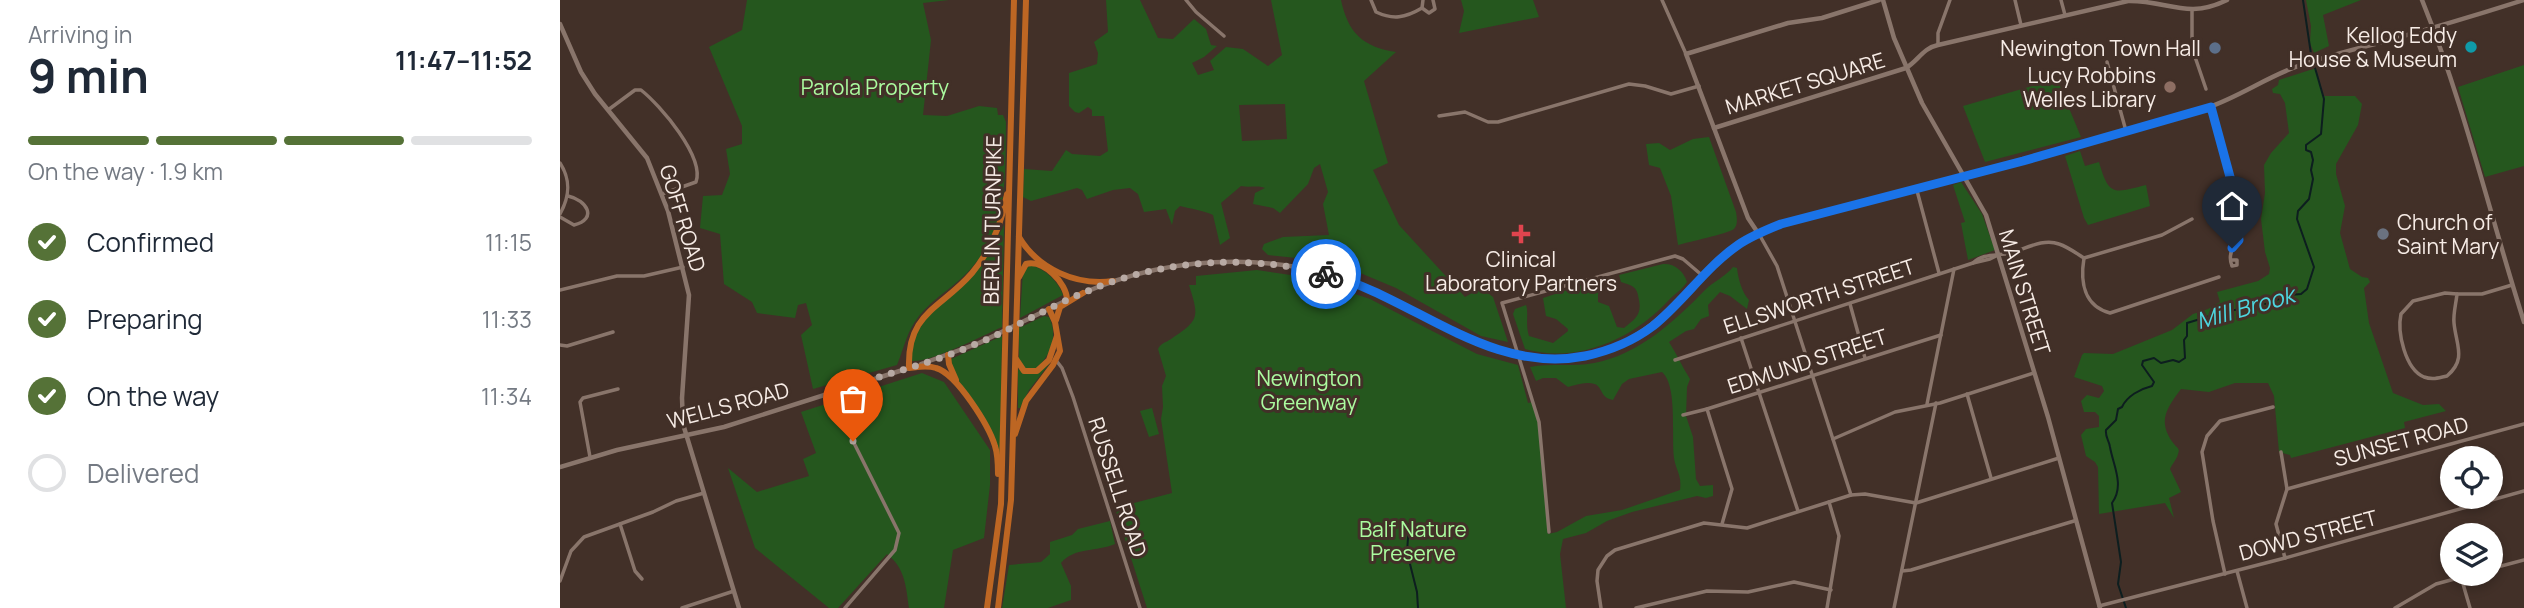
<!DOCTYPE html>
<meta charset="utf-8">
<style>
:root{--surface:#fff;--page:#f6f6f7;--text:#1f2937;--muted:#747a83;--line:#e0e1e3;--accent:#557237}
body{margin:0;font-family:Manrope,sans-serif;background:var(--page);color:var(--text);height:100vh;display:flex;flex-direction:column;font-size:26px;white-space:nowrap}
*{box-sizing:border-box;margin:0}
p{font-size:23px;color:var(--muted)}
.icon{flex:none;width:38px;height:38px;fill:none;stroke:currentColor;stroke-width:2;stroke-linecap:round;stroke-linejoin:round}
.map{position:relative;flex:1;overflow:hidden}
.side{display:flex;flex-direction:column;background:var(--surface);width:560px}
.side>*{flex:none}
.fabs{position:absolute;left:1880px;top:446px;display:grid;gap:14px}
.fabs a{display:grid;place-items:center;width:63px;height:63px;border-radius:50%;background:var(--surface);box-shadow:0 4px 10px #0003;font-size:35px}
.pin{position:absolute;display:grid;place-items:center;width:60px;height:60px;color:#fff;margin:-72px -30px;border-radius:50% 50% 50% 0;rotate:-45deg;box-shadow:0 0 7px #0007}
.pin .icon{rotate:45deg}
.courier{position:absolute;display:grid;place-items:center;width:70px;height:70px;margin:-35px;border:5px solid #1a73e8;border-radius:50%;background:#fff;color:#222;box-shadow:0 2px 9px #0007}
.head em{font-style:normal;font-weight:700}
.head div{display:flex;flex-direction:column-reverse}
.head{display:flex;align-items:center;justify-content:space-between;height:119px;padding:0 28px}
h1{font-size:46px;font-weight:700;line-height:52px}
.bar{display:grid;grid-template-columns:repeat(4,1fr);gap:10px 7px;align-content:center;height:84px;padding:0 28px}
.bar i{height:9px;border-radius:5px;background:var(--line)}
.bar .selected{background:var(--accent)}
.bar p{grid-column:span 4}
ol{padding:0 28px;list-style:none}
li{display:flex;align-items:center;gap:21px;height:77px}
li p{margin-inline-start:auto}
li .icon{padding:7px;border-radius:50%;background:var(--accent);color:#fff;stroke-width:4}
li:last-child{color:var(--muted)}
li i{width:38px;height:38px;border:4px solid var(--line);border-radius:50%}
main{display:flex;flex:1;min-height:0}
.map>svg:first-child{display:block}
.green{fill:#25571e;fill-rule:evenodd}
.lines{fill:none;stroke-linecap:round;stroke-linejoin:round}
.stream{stroke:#0d1e1f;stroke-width:2}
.minor{stroke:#89756b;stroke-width:3.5}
.tertiary{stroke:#89756b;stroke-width:4.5}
.secondary{stroke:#89756b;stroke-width:4.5}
.trunk{stroke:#bd6623;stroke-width:6}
.done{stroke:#b8aaa4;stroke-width:7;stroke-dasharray:0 12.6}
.route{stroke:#1a73e8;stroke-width:9}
.culture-dot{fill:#0f9aa8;stroke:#423028;stroke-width:2.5}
.service-dot{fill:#5c6f8a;stroke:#423028;stroke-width:2.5}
.education-dot{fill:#8d6e63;stroke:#423028;stroke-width:2.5}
.health-dot{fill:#e0444e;stroke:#423028;stroke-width:2.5}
.worship-dot{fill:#6b7280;stroke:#423028;stroke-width:2.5}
.labels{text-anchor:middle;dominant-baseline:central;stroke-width:6;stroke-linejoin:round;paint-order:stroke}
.poi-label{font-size:21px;fill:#f7ece6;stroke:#423028;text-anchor:end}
.street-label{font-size:21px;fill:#f7ece6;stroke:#423028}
.park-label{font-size:21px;fill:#abfc9f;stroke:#423028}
.water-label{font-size:23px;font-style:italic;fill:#4dd6df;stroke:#423028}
</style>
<main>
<section class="side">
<div class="head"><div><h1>9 min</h1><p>Arriving in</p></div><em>11:47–11:52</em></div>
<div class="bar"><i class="selected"></i><i class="selected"></i><i class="selected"></i><i></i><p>On the way · 1.9 km</p></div>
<ol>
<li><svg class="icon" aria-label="check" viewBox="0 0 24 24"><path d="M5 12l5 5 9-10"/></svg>Confirmed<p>11:15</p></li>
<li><svg class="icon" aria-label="check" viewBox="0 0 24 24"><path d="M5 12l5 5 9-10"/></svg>Preparing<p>11:33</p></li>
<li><svg class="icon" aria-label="check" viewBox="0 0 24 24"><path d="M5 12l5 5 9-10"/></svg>On the way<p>11:34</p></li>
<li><i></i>Delivered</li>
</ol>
</section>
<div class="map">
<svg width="1964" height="608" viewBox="0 0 1964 608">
<rect width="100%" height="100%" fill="#423028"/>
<g class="green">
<path d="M187,0H389L363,3L371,40L363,115L387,116L419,106L437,108L438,115H443L446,122C445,174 449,222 414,265C398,285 374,297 359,316C347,331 344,348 337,365L253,389L241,335L252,325L246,303L238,305L235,318L197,313L192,302L164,284L160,234L140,228L143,196L162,195L170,174L166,149L182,144V126L149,47L182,30Z"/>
<path d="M546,0H580L598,38L613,39L634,19L646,29L651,45L657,46L644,57L632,63L638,75L654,70L650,61L666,47L683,49L708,66L722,55L711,0H781C788,33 803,47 836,52L804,81L828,163L813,170L839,225L905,297L921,288L933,297L948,342L921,336L836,288L774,262L708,255L702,249L704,244L723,237L769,235L763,204L768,192L760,164L754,168L748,184L720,213L713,208L693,204L695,193L705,188C697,185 690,188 681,186L661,203L670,238L660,245L653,215C642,210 631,209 620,206L615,211L612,225L606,209L584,212L578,194L570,188L553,190L527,199L522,190L517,188L471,201L463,197L464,169L492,171L506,150L512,154L540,156L548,151L544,116H532V110L528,107L519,113L515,112L509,106V73L537,64L538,53L534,42L548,32ZM725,104L727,139L682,141L679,105Z"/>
<polygon points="901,0 973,0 979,17 899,33 904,11"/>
<polygon points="1746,0 1801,0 1763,15 1769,46 1754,53 1750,43 1751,26"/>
<polygon points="1964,65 1964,166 1925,177 1898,87"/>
<path d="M1756,68L1763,96H1795L1802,104L1798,125L1776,164V174L1785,206L1780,233L1790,269L1802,277L1808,278L1810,282L1804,288L1809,323L1833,393L1863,405L1879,404L1886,411L1844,422L1845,428L1731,458L1730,455L1719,452L1714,396L1708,383H1675L1649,392L1621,389C1606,409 1597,422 1614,444C1618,449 1620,448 1618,454C1617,459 1612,464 1610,469L1621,492L1609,498L1614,518L1605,503L1539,514L1538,467L1535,462L1526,456L1521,435L1526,429L1539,427V416L1535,412H1524L1521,401L1527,395L1539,398L1544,391L1542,386L1514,377L1522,355L1524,353L1553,354L1612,330L1633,314L1648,309L1660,302L1657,292L1698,281L1709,274L1710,268L1705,252L1701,219L1705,193L1704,165L1711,153L1729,133L1725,103L1720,94L1713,93L1712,89L1718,85L1719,80Z"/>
<polygon points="1497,79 1521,137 1425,162 1403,106"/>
<path d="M1149,137L1176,212C1177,218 1178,225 1174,229C1167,234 1128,242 1118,245L1111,196L1100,168L1089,165L1086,144L1099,143L1110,150L1133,139Z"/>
<path d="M1520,151L1525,166L1539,162C1549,197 1554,193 1586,185L1590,206L1528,225L1524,218L1505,156Z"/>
<polygon points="1401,182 1422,214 1435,250 1408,260 1401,223 1405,222 1393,185"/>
<path d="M444,225L442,327C422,336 372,362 352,361C342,327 406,282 425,258C433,249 438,236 444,225Z"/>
<path d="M1103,264C1114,263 1124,271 1127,282C1122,290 1114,294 1108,301C1073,339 1017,364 965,349L953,314L955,309L966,305C969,313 965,324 969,336L993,343L1008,331V329L996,319L986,316L983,298L1029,283L1043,282L1045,287L1038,294V302L1049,306L1057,327L1064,328C1075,319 1082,315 1079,300C1077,287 1074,286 1061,282L1059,275Z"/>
<path d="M471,265C485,269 498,281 503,295L460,318L463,271Z"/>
<path d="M1173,267L1177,268C1178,278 1182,293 1189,300L1187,309L1170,296L1160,292L1148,305L1149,316L1141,319L1134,329L1126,331L1109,342C1117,354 1122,367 1130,379L1127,387L1126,416L1133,437L1136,479L1140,486L1153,485V496L1146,498L1137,496L1072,512L1047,521L1026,533L1003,539L1000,554L1006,608H587L555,508L612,493L601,419L603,407L602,386L606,376L598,349C601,343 605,343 611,339C640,320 639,317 629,285H636V276L697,270L744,277L810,299L917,354L958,365L968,403L972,402L978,421L988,534L997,532L1026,516L1062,510L1120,490C1122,475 1116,471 1114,458C1111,437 1118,386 1102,372L1069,379L1062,384L1053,400C1033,397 1051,374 1008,387L996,378H983L976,381L970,367C991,363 1013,367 1034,363C1078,355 1115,321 1145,290C1154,281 1165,277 1173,267Z"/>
<path d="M484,316L489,317C499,337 490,357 474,370L464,368L459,360V328Z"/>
<path d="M442,336L440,458C436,448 432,437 428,427C417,406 391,383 391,359Z"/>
<path d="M490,363L469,390L460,408H458V369C471,379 479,371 490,363Z"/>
<path d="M362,373L384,382L430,450V485L424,538L393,550L384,608H349C346,586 345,568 327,554L278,608H269L195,548L168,468L197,492L249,476L243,459L256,453L241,412Z"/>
<polygon points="592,408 599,434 589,437 580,411"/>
<path d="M550,521L555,544C537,552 514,547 501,563L511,586V600L488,608H442L449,565L481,562L490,554V542L512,535L518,529Z"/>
</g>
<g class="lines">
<g class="stream">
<polyline points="849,524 847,552 857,592 858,608"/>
<path d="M1566,608L1558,584L1561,562L1552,503C1565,485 1553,465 1550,447C1549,440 1545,437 1546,430L1556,420L1558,409L1562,407C1567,396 1580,389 1592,386L1594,382L1582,365L1583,361L1594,358L1601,363L1613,360L1619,362L1625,358L1624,340L1627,336V323L1667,311L1682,309L1695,302L1706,304L1730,295L1741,294L1747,289L1754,267L1737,219L1738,211L1749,199L1753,179L1751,170L1753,160L1751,152L1746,150V145L1761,134L1764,99L1751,54L1743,0"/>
</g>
<g class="minor">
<polyline points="626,0 636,12 664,36"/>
<path d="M811,0L816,12C833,20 845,18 862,8"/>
<polyline points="863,0 862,8 869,13 875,9 873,0"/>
<polyline points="1102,0 1126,54"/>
<polyline points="1455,0 1461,25"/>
<polyline points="1501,0 1505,15"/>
<polyline points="1632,10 1632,48 1646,89"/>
<polyline points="1378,45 1378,33 1390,0"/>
<polyline points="1547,62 1566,131"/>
<path d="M1651,107L1676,199L1675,215L1679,240C1672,247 1668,256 1672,266L1677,265V260H1672"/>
<path d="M48,110L75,90H81C100,105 145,157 136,182L102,194"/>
<polyline points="879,116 905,112 928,122 938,122 1069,84 1085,86 1111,94 1139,86"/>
<path d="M0,163C11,180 10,196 0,214"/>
<polyline points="1356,187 1379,273"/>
<path d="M0,217L14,225C38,219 27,200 8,196"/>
<polyline points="1199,234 1217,266 1291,495"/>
<path d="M1524,258C1520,282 1524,306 1550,313L1659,277"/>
<path d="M1413,263C1423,253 1437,256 1450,253C1465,249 1483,238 1499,244C1508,247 1516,253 1524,258L1602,235L1632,219"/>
<polyline points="0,290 57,276 84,276 123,267"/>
<path d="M1885,293L1897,294C1896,304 1893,314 1894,323C1896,345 1907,359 1887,376C1879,378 1872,380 1864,377C1845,369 1837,332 1841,314L1853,301Z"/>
<polyline points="1897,294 1922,294 1952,285"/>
<polyline points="1290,304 1305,358"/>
<polyline points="1181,338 1238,511"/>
<polyline points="0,345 7,346 53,332"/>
<polyline points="495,359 502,368 513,397 580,608"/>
<polyline points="1115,360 1413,263 1430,259 1438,255"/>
<polyline points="274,391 289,433 339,533 335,550 285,608"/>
<polyline points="1407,394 1431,478"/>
<polyline points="1367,404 1394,269"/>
<polyline points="1147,409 1172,489 1162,524"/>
<polyline points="1123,415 1147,409 1381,335"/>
<polyline points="1273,439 1335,412 1380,403 1474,373"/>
<polyline points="1721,452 1727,489 1716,524 1725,558"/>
<polyline points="30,457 20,402 23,398 58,389"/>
<polyline points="1727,489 1964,424"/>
<polyline points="60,524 75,571 82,579"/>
<polyline points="989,532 979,422 942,303 1115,256 1123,259 1144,277"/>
<polyline points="1930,569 1964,560"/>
<polyline points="1342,571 1351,570 1514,521"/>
<polyline points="1677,571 1687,608"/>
<polyline points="1665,574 1653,521 1642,452 1647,436 1660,421 1713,407"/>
<polyline points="1901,577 1910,608"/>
<polyline points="0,581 11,551 24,537 93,512 116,501 144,493"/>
<polyline points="1539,606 1725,558 1964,491"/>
<polyline points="122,608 174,591"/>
<polyline points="1041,608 1037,581 1038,570 1047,556 1055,550 1144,523 1187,528 1291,495 1305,494 1356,503 1499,458"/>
<polyline points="1076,608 1147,591 1188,592 1234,582 1271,590"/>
<polyline points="1267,608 1279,536 1269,502"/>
<polyline points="1334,608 1376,403"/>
<polyline points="1835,608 1876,584 1913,574"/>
</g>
<g class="tertiary">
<polyline points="0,24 21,72 35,94 87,158 108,211 129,295 122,398 123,424 179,608"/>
<path d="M1154,128L1346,68C1358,61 1363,48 1378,45L1568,1C1607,0 1627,20 1667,0"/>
<polyline points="1198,233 1188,218 1126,54 1228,23 1262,18 1319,0"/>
</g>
<g class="secondary">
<polyline points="1323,0 1334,38 1362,103 1426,215 1488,417 1540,608"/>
<path d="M1862,0C1904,104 1930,215 1964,322"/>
<path d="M521,294C618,251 732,250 829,297C891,327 945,368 1017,357C1111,343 1134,259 1214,227C1243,216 1274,210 1304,202C1379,181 1454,163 1529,142C1569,130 1610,121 1649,107C1678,97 1704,79 1733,68C1762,57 1793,50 1822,42C1870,29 1917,15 1964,0"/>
<polyline points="361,364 419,343 503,302"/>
<polyline points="0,467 57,450 164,427 349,368"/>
</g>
<g class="trunk">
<path d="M459,237C478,269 516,286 553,281"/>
<path d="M459,277L466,264C483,259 507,283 507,300"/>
<polyline points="496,320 500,307 523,293"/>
<polyline points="388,355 389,364 396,380"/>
<polyline points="456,359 464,371 477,371 489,360 497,336"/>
<polyline points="455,434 466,401 493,365 500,351 495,322 489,309"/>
<path d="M438,474C438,464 438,455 435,446C429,426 397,374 376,368C367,365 358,367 349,368C347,312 381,309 412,273C431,250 442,223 447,194"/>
<polyline points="427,608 441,504 454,0"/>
<polyline points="438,608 451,500 466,0"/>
</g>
</g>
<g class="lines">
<path class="done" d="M293,441L274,391C322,375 370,364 416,344C450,330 482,311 516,296C596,260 681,253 766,274"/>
<path class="route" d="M766,274C854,297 928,375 1025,356C1049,351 1073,341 1093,326C1123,302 1146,267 1178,245C1191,236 1206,230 1221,224L1463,161L1651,107L1676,199L1675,215L1679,240L1672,248"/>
</g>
<circle class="culture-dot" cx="1911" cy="47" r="7"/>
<circle class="service-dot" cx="1655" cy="48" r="7"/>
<circle class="education-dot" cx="1610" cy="87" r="7"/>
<path class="health-dot" d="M957.5 223.5h7v7h7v7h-7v7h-7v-7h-7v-7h7z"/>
<circle class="worship-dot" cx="1823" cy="234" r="7"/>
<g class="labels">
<g class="poi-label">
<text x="1897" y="35">Kellog Eddy<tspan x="1897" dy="24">House &amp; Museum</tspan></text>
<text x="1641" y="48">Newington Town Hall</text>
<text x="1596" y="75">Lucy Robbins<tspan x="1596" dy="24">Welles Library</tspan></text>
<text x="1837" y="222" text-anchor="start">Church of<tspan x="1837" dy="24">Saint Mary</tspan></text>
<text x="961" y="259" text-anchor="middle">Clinical<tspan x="961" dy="24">Laboratory Partners</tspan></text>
</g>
<g class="street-label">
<text transform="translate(1245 83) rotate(-17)">MARKET SQUARE</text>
<text transform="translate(123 218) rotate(73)">GOFF ROAD</text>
<text transform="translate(432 220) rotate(-89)">BERLIN TURNPIKE</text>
<text transform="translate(1465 292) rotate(73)">MAIN STREET</text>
<text transform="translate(1259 296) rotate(-18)">ELLSWORTH STREET</text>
<text transform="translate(1247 361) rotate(-18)">EDMUND STREET</text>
<text transform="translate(168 405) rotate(-15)">WELLS ROAD</text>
<text transform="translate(1841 441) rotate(-15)">SUNSET ROAD</text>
<text transform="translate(558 487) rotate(72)">RUSSELL ROAD</text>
<text transform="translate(1748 535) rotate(-15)">DOWD STREET</text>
</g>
<g class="park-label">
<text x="315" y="87">Parola Property</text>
<text x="749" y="378">Newington<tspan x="749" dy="24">Greenway</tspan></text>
<text x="853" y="529">Balf Nature<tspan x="853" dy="24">Preserve</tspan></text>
</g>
<g class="water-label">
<text transform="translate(1685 307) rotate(-16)">Mill Brook</text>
</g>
</g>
</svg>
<div class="fabs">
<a><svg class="icon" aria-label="locate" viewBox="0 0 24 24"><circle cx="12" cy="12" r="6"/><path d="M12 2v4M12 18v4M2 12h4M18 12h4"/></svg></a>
<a><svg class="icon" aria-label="layers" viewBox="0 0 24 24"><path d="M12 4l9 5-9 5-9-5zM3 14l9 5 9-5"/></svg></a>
</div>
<div class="pin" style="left:293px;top:441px;background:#ea580c"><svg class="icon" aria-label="bag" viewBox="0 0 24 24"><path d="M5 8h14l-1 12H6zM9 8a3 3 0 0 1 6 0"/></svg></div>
<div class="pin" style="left:1672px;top:248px;background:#1f2937"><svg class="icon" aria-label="home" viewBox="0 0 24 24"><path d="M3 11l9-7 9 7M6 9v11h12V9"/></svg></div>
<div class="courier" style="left:766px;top:274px"><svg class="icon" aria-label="bike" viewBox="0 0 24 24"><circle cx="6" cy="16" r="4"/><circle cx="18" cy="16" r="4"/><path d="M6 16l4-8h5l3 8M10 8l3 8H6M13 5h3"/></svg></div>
</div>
</main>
